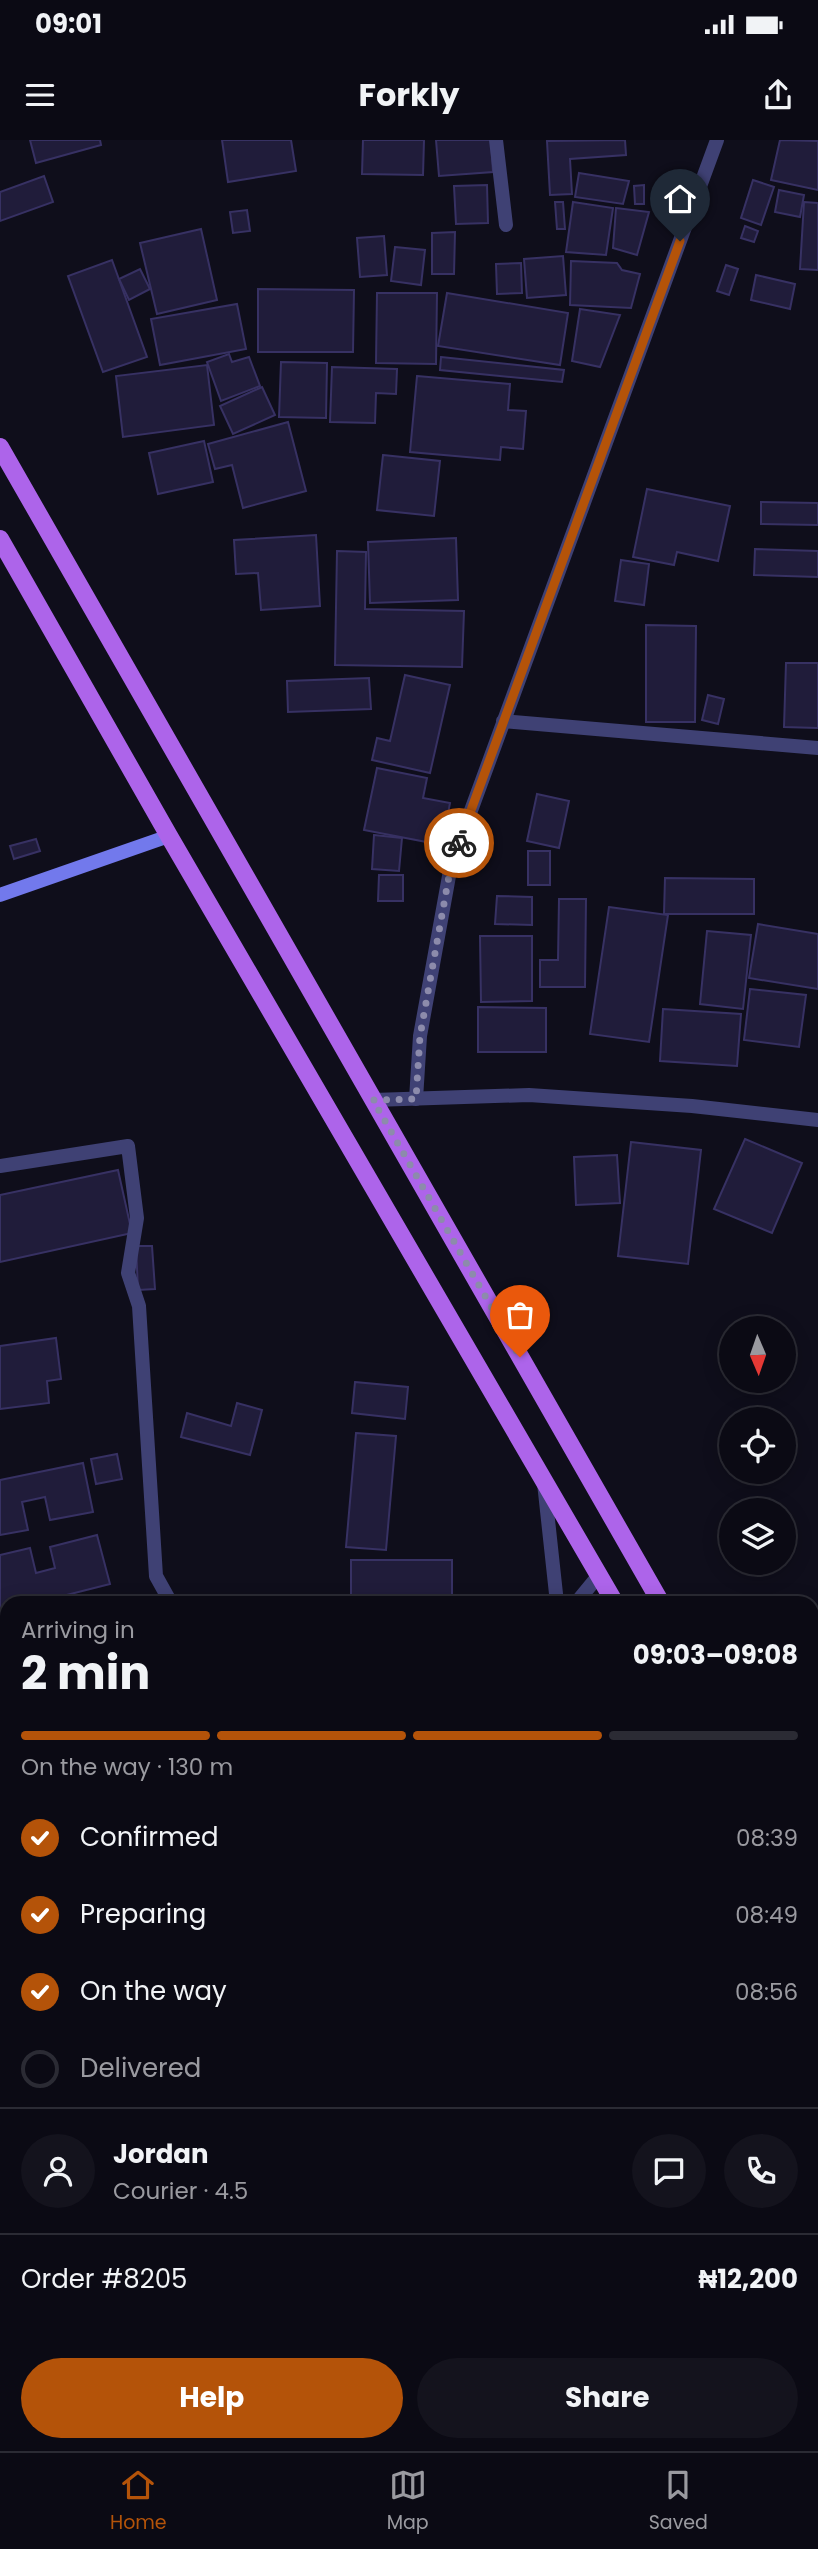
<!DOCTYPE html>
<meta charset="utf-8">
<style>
:root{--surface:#0b0a14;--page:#14131d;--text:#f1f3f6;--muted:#9a9aa0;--line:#2b2b34;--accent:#b45309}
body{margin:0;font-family:Poppins,sans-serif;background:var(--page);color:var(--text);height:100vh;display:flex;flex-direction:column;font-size:26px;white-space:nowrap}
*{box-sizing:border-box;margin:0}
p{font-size:23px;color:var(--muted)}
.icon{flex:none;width:38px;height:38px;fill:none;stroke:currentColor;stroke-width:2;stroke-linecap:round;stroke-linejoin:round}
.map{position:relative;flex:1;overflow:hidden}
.sheet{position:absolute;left:0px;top:1456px;width:819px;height:856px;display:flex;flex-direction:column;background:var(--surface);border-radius:21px 21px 0 0;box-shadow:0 4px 18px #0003,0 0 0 2px var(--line)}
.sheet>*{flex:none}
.needle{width:46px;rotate:178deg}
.fabs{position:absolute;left:719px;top:1176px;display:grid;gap:14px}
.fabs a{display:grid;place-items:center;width:77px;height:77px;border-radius:50%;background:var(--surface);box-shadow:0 4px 18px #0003,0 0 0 2px var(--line);font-size:35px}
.pin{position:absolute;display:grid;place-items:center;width:60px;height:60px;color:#fff;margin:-72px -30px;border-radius:50% 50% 50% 0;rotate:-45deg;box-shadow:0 0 7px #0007}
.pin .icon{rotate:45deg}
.courier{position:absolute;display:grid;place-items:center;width:70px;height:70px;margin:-35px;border:5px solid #b45309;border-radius:50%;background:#fff;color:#222;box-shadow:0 2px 9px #0007}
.overview em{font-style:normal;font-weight:700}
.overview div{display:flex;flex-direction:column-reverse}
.overview{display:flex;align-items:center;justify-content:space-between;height:119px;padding:0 21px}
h1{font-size:46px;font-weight:700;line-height:52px}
.bar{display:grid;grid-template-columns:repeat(4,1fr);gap:10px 7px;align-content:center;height:84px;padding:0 21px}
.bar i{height:9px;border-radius:5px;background:var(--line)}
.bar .selected{background:var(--accent)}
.bar p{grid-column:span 4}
.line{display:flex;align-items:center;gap:18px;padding:0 21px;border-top:2px solid var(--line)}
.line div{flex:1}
.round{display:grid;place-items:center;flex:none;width:74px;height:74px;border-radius:37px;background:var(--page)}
ol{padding:0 21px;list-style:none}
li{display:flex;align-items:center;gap:21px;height:77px}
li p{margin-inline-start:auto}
li .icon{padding:7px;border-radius:50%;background:var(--accent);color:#fff;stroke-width:4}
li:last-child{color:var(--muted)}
li i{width:38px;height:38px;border:4px solid var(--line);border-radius:50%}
.button{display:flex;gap:14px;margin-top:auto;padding:14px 21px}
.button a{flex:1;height:80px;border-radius:42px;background:var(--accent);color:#fff;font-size:28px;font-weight:700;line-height:80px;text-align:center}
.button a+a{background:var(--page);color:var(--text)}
.status{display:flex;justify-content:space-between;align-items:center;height:49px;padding:0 35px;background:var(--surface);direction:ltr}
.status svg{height:19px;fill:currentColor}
header{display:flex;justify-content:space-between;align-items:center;height:91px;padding:0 21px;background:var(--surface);font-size:32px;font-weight:700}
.menu{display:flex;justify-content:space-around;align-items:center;height:98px;border-top:2px solid var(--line);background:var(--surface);font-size:19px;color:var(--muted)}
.menu a{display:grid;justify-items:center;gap:4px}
.menu .selected{color:var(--accent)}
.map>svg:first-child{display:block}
.building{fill:#201c3a;stroke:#373163;stroke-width:2}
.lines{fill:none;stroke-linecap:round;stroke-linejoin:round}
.street{stroke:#3f4174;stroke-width:14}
.secondary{stroke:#7279ec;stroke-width:14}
.primary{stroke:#ad64ea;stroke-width:18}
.done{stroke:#8c8bab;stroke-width:7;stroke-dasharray:0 12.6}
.route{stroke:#b45309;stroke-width:9}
</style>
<div class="status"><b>09:01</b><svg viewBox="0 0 49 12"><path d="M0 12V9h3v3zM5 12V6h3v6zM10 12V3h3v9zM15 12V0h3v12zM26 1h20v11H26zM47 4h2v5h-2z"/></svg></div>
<header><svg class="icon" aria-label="menu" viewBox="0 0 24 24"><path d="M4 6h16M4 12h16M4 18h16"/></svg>Forkly<svg class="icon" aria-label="share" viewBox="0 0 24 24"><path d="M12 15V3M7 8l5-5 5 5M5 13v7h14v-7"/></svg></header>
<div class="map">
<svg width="818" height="2311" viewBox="0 0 818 2311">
<rect width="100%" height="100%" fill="#0f0e1b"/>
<g class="building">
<polygon points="30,0 100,0 101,5 36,23"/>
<polygon points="222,0 291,0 296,31 228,42"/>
<polygon points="363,0 424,0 423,35 362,34"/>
<polygon points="436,0 491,0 493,32 439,36"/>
<polygon points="625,0 626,15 570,19 572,54 550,55 547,1"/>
<polygon points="780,0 818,1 818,50 771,40"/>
<polygon points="579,33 629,41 623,64 575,57"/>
<polygon points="44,36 53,62 0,81 0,52"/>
<polygon points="753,40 774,47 761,85 741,78"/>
<polygon points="487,45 488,83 456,84 454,46"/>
<polygon points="644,45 644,64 635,64 634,46"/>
<polygon points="779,50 804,55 800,77 775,72"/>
<polygon points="555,62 563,62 565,89 557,89"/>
<polygon points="573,62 613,68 606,115 566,112"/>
<polygon points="804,62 818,63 818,130 800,129"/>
<polygon points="616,68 649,72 637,115 613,108"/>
<polygon points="247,70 250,91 233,93 230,72"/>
<polygon points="745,86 758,91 754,102 741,98"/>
<polygon points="201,89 217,160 157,174 140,103"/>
<polygon points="455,92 454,134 432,134 432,93"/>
<polygon points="384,96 387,135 360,137 357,98"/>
<polygon points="395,107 425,110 421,145 391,141"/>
<polygon points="563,116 566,155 527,158 524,119"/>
<polygon points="112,120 147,217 103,232 68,136"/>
<polygon points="571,121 617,123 622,130 640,134 631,168 570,165"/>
<polygon points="521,123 522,153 497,154 496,124"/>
<polygon points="726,125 738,129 729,155 717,151"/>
<polygon points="140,129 150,149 129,160 119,139"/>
<polygon points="756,135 795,144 790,169 751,160"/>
<polygon points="258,149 354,150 353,212 258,212"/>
<polygon points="377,153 437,153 436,224 376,223"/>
<polygon points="447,153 568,173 560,225 438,206"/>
<polygon points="237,164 246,209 160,225 151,179"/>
<polygon points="580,169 620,175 600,227 572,221"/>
<polygon points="229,214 232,222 249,217 260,246 221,261 207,222"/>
<polygon points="441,217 564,230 562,242 440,230"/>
<polygon points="281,222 327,223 326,278 279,277"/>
<polygon points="207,225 214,285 123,297 116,236"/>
<polygon points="332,227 397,229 396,254 376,253 375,283 330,282"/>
<polygon points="417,236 510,244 508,270 526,271 523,309 501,307 500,320 410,312"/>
<polygon points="262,247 275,275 233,294 220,266"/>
<polygon points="288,282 306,351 243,368 232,325 215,329 208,304"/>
<polygon points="204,301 213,342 158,354 149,313"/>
<polygon points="383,315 440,321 434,376 377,370"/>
<polygon points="647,349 730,366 718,421 677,412 674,425 633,417"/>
<polygon points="761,362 818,363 818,385 761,384"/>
<polygon points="316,395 320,466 261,470 258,433 236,434 234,400"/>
<polygon points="456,398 458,460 370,463 368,402"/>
<polygon points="755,409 818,411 818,437 754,435"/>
<polygon points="337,411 366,412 365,469 464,471 462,527 335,525"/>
<polygon points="621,420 649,424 644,465 615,461"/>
<polygon points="646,485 696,486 695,582 646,582"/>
<polygon points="786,523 818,523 818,588 784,587"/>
<polygon points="405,535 450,545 430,633 372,620 377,598 390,601"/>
<polygon points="369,538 371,569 288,572 287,541"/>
<polygon points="708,555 724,559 718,584 702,580"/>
<polygon points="377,628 427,638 423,658 450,663 442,705 364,690"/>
<polygon points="537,654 569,661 559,708 527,701"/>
<polygon points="374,695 402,698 399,731 372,729"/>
<polygon points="36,699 40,711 14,719 10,706"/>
<rect x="528" y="711" width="22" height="34"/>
<polygon points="379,735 403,735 403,761 378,761"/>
<polygon points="665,738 754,739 754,774 664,774"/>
<polygon points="497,756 532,757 532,785 495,784"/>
<polygon points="559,759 586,759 585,847 540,847 540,820 558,820"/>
<polygon points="609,767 668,775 649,902 590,894"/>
<polygon points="758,784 818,794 818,849 749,838"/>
<polygon points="707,791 751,795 743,869 700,864"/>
<polygon points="480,796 532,796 532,861 481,862"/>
<polygon points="750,849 806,855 799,907 744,900"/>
<polygon points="478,867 546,868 546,912 478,912"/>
<polygon points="663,869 741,874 737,926 660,921"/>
<polygon points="745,999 802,1023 772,1093 714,1069"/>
<polygon points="631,1002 701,1010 688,1124 618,1116"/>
<polygon points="617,1015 620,1063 576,1065 574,1017"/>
<polygon points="118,1030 132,1093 0,1122 0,1055"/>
<polygon points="136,1106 152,1106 155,1149 138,1150"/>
<polygon points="56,1198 61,1239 47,1241 49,1263 0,1269 0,1206"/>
<polygon points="355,1242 408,1247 405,1279 352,1273"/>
<polygon points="237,1263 262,1270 250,1315 181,1297 187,1273 231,1286"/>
<polygon points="356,1293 396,1296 386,1410 346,1407"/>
<polygon points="117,1314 122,1339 96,1344 91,1319"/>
<polygon points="83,1323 93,1372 50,1380 45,1357 22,1362 28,1390 0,1395 0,1340"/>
<polygon points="97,1395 110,1444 35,1463 7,1463 7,1470 0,1472 0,1415 30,1408 36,1433 55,1428 50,1407"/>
<rect x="351" y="1420" width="101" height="43"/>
<polygon points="7,1821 7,1858 0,1860 0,1822"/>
<polygon points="6,1977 7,2023 0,2025 0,1978"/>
<polygon points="122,2305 154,2305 156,2311 123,2311"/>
<polygon points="300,2305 427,2305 429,2311 301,2311"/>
<polygon points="479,2305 532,2305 502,2311 481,2311"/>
</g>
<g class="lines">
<g class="street">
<polyline points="496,0 506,85"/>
<polyline points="503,581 818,608"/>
<polyline points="416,959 420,896 451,725 717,0"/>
<polyline points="373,960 529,955 692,966 818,980"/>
<polyline points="0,1026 128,1006 137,1078 128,1133 139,1166 156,1436 171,1463"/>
<polyline points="544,1343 557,1463"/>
<polyline points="576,1463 599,1435"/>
<polyline points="812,1600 818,1599"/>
<polyline points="0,2160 7,2136"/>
<polyline points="671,2305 671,2311"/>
</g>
<polyline class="secondary" points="0,755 169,696"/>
<g class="primary">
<polyline points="0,307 661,1463"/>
<polyline points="0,399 169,696 615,1463"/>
<polyline points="812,1725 818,1735"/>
<polyline points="812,1808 818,1818"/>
</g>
</g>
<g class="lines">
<polyline class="done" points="459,703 451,725 420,896 416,959 373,960 520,1217"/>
<polyline class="route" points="459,703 680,101"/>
</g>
</svg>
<div class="fabs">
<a><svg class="needle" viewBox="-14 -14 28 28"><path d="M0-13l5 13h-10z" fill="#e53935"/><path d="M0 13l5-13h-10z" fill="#9a9aa0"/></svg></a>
<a><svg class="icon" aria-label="locate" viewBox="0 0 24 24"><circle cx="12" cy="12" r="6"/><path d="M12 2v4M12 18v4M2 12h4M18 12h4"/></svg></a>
<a><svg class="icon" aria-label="layers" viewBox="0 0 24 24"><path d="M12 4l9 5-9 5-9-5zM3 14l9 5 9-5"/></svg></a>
</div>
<div class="pin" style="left:520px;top:1217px;background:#ea580c"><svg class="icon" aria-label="bag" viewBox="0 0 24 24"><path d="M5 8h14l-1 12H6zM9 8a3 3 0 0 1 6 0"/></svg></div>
<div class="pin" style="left:680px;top:101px;background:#1f2937"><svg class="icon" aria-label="home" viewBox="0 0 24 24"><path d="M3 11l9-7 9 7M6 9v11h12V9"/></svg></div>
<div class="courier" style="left:459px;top:703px"><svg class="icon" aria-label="bike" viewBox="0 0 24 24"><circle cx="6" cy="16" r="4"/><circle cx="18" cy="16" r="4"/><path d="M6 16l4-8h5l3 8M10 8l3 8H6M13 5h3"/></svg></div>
<section class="sheet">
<div class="overview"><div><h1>2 min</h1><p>Arriving in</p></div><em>09:03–09:08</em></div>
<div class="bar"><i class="selected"></i><i class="selected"></i><i class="selected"></i><i></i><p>On the way · 130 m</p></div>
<ol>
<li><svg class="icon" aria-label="check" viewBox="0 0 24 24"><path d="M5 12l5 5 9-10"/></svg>Confirmed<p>08:39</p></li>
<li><svg class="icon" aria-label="check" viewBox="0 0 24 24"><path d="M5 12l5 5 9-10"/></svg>Preparing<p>08:49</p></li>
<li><svg class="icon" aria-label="check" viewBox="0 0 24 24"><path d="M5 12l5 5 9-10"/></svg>On the way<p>08:56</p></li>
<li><i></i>Delivered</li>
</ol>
<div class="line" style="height:126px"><a class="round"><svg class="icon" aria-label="person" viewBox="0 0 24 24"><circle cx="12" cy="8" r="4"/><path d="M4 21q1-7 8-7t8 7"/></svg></a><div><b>Jordan</b><p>Courier · 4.5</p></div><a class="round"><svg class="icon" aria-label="chat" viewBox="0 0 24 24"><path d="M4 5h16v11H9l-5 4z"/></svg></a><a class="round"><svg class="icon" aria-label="phone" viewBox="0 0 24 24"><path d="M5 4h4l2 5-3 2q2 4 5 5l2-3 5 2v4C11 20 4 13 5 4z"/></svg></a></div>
<div class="line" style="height:91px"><div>Order #8205</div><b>₦12,200</b></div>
<div class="button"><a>Help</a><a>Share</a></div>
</section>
</div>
<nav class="menu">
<a class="selected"><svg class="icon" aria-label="home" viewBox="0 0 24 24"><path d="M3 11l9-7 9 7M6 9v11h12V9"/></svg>Home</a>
<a><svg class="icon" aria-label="map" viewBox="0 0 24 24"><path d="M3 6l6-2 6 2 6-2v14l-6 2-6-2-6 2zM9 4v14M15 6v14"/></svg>Map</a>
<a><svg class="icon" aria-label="saved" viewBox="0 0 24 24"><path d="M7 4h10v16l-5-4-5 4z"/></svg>Saved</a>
</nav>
